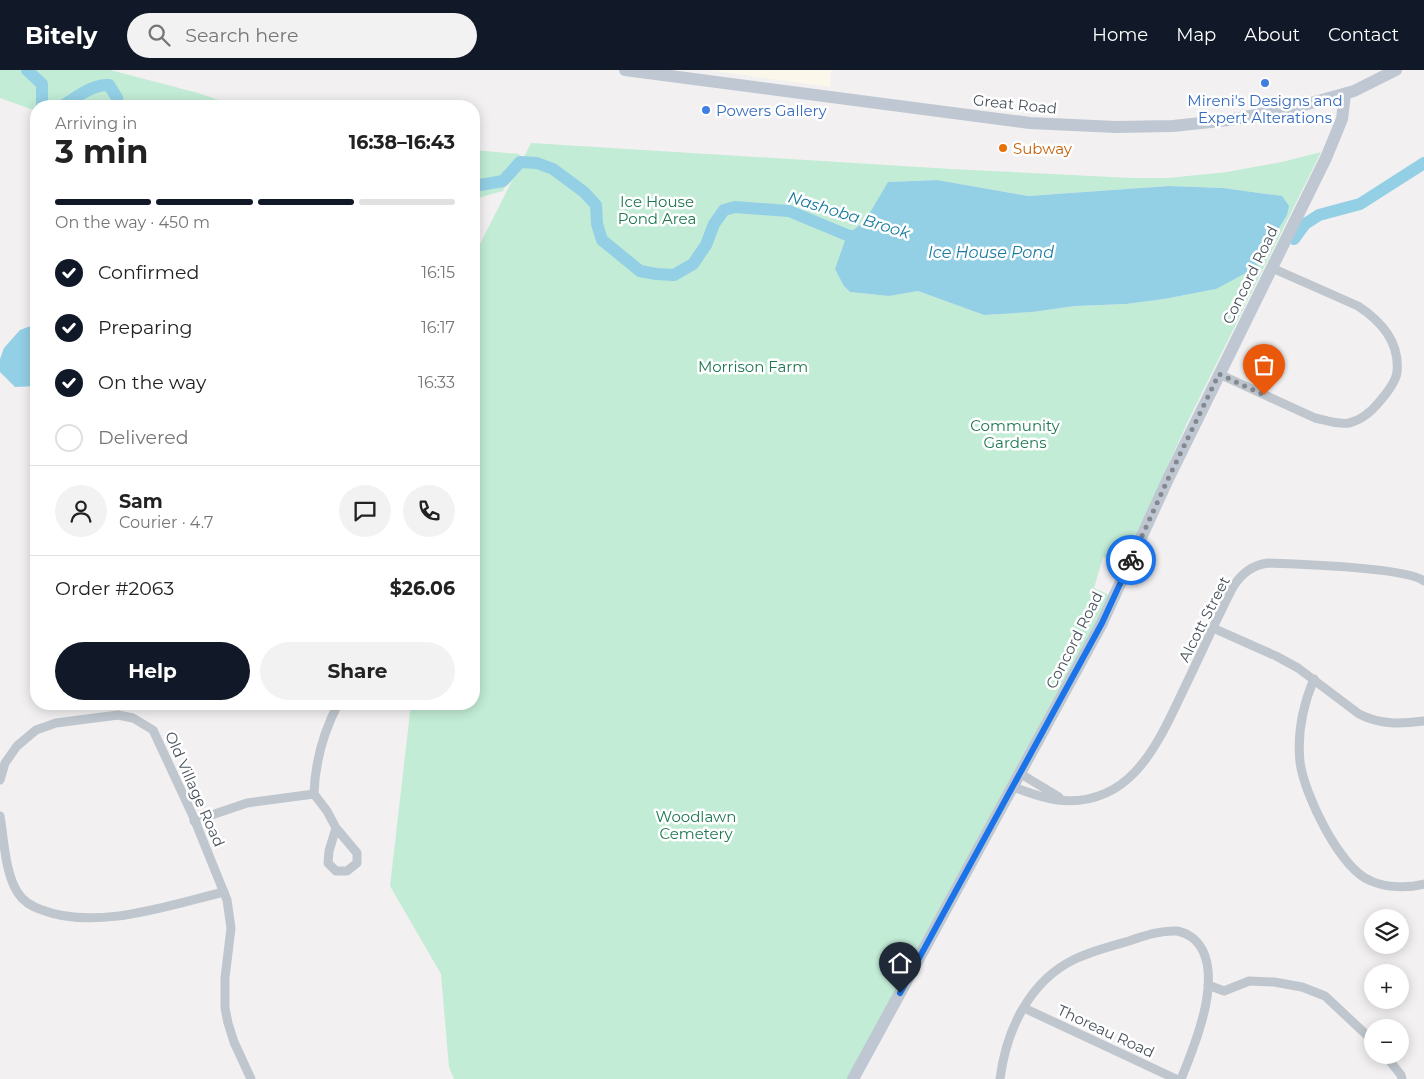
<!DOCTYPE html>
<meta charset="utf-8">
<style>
:root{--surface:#fff;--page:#f2f2f2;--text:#222;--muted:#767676;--line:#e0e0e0;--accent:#111827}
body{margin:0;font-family:Montserrat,sans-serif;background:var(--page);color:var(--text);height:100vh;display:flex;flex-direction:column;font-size:19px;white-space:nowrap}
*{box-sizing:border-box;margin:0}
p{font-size:16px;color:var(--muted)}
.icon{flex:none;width:28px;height:28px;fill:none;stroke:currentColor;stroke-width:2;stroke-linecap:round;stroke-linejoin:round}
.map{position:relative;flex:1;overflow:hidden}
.panel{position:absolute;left:30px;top:30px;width:450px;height:610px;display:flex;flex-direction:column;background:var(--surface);border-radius:20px;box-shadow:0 2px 12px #0003}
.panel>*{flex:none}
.buttons{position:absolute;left:1364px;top:839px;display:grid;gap:10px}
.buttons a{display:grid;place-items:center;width:45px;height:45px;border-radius:50%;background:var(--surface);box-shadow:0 2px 12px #0003;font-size:25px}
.pin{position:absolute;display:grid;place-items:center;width:42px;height:42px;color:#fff;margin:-51px -21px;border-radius:50% 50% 50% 0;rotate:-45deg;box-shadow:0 0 5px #0007}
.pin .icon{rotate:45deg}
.courier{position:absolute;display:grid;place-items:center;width:50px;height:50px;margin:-25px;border:4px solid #1a73e8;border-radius:50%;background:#fff;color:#222;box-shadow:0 1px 6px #0007}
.head em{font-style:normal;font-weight:700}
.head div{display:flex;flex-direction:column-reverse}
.head{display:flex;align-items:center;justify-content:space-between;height:85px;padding:0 25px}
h1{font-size:32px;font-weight:700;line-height:38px}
.bar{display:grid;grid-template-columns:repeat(4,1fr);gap:8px 5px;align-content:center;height:60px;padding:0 25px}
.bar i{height:6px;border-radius:4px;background:var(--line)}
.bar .on{background:var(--accent)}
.bar p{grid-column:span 4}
.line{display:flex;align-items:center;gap:12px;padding:0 25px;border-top:1px solid var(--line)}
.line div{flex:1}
.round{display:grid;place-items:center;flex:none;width:52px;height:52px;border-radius:26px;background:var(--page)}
ol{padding:0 25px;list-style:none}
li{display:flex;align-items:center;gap:15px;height:55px}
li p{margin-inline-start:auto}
li .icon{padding:5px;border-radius:50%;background:var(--accent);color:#fff;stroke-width:4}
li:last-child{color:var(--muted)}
li i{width:28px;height:28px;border:2px solid var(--line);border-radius:50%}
.cta{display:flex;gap:10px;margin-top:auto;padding:10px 25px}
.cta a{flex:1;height:58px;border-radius:30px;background:var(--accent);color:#fff;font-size:20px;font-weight:700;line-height:58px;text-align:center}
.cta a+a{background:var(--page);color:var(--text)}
header{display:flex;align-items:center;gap:30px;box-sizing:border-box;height:70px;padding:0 25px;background:var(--accent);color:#fff}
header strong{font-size:24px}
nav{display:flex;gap:28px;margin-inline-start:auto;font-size:18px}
.search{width:350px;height:45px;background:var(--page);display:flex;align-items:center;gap:12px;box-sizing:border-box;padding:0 18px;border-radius:28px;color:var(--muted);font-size:19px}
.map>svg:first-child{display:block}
.commercial{fill:#fbf7eb}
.green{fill:#c2ecd5;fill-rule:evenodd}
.water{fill:#93cfe5}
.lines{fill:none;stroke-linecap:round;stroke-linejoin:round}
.river{stroke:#93cfe5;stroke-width:12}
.street{stroke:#bfc6cd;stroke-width:9}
.secondary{stroke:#bfc7d2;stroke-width:12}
.done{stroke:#848990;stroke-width:5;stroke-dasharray:0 9}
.route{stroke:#1a73e8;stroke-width:6}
.shop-dot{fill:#3f7fe0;stroke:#fff;stroke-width:2}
.food-dot{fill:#e8710a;stroke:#fff;stroke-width:2}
.labels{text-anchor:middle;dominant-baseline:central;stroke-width:5;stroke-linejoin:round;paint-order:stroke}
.shop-label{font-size:15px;fill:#366cbe;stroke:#fff}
.street-label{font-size:15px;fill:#49525c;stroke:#fff}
.food-label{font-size:15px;fill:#c56008;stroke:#fff;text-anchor:start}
.park-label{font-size:15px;fill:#1f7851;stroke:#fff}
.water-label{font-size:16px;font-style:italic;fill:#187ba0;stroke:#fff}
</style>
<header>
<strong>Bitely</strong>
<div class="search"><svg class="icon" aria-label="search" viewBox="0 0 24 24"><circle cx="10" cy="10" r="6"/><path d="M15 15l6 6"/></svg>Search here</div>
<nav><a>Home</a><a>Map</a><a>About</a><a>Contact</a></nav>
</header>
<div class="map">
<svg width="1424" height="1009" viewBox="0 0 1424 1009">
<rect width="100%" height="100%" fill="#f2f0f0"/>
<polygon class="commercial" points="706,0 831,0 830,17"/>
<g class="green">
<polygon points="0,0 110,0 198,23 237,36 36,36 36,41 0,28"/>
<path d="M531,73L951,99L1131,108H1168L1227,102L1282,92L1321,82L1188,351L1123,495L1103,487L1094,518L1109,525L1087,569L847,1009H454L449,997L441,904L390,816L411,634H474V186ZM937,110L1028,126L1169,116L1223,118L1281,126L1287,145L1273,169L1216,219L1164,229L1126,234L1075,236L1032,242L984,245L918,221L889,226L850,222L844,216L847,165L865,151L889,112Z"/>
<polygon points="474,80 520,84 503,121 474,129"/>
</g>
<g class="water">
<polygon points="937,110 1028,126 1169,116 1223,118 1282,126 1289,136 1287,145 1255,198 1216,219 1164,229 1126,234 1075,236 1032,242 984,245 918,221 889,226 850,222 844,216 835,199 847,165 865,151 888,112"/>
<polygon points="36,254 36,316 15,317 0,302 0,289 4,278 20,260"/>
</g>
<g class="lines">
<g class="river">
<polyline points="27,0 42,14 42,35 43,36"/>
<path d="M62,36C76,28 92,14 109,15L117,28L118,36"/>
<polyline points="474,116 503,111 520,92 537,93 553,99 584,122 596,135 597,154 602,170 640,201 656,204 674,205 693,194 706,175 714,154 724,140 735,137 789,141 847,165 862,169"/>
<polyline points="1294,169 1305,154 1319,145 1360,134 1424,93"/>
</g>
<g class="street">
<path d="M1219,304L1315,348C1325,350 1338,355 1349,353C1362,350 1372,341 1380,331C1386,324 1396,312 1397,302C1400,272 1381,251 1358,236L1272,198"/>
<path d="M1213,558L1276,586L1298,598L1359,644C1381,655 1400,654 1424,651"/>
<path d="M1314,609C1303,635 1297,663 1300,692C1304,724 1340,799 1371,811C1387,818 1408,818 1424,814"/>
<polyline points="1021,704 1059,727"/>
<polyline points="0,710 5,693 17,676 36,660 56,653 118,645 133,648 153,660 193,746 227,830 231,858 225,908 225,938 228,953 234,972 251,1009"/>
<path d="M1013,717C1028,722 1042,728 1057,730C1129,738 1156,678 1182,623C1199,588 1215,552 1233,517C1241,504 1252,495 1268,493C1296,494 1407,497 1424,511"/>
<path d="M0,746C4,769 5,804 18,823C23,831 33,837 42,840C97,861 169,835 224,822"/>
<polyline points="194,751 247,733 314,724"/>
<path d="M336,758L329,781L328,793L336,801H347L357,793V783L336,758L327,741L314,724C315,691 323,663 338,634"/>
<polyline points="1208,915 1224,921 1249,911 1274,912 1302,917 1325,926 1372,970"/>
<polyline points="1024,938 1176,1009"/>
<polyline points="1385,985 1401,1005 1402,1009"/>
<path d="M1000,1009C1006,961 1029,911 1075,889C1092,881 1111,876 1129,871C1144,866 1161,860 1177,861C1183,862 1189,865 1194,869C1227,899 1195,975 1181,1009"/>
</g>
<g class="secondary">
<polyline points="625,0 1030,53 1116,57 1173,56 1229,50 1293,38 1354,21 1396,0"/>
<polyline points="853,1009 1102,553 1168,409 1326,88 1342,49 1345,24"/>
</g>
</g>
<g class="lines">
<polyline class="done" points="1131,490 1168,409 1219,304 1264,325"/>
<polyline class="route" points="900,923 1102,553 1131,490"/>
</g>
<g class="shop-dot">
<circle cx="1265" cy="13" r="5"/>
<circle cx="706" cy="40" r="5"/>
</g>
<circle class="food-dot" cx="1003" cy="78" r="5"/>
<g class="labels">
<g class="shop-label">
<text x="1265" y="30">Mireni's Designs and<tspan x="1265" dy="17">Expert Alterations</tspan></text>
<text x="716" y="40" text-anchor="start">Powers Gallery</text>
</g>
<g class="street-label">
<text transform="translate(1015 34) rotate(6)">Great Road</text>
<text transform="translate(1250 205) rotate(-64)">Concord Road</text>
<text transform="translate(1204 549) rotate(-63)">Alcott Street</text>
<text transform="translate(1074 570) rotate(-63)">Concord Road</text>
<text transform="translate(195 719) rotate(66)">Old Village Road</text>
<text transform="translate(1106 961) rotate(25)">Thoreau Road</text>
</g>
<g class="food-label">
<text x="1013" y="78">Subway</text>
</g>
<g class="park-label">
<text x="657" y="131">Ice House<tspan x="657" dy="17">Pond Area</tspan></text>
<text x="753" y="296">Morrison Farm</text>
<text x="1015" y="355">Community<tspan x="1015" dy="17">Gardens</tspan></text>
<text x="696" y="746">Woodlawn<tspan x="696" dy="17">Cemetery</tspan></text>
</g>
<g class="water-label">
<text transform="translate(849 145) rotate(17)">Nashoba Brook</text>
<text x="991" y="182">Ice House Pond</text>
</g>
</g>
</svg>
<div class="buttons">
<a><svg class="icon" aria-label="layers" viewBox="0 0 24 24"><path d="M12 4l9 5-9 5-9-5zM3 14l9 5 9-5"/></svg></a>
<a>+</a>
<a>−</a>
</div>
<div class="pin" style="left:1264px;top:325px;background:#ea580c"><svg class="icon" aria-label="bag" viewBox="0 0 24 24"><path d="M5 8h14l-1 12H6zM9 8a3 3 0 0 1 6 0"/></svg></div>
<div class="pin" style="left:900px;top:923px;background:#1f2937"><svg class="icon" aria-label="home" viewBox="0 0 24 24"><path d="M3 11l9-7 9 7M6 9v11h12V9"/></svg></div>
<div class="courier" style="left:1131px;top:490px"><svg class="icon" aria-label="bike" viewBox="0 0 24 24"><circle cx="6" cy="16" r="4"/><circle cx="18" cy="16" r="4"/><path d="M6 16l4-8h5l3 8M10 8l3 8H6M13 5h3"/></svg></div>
<section class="panel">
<div class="head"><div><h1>3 min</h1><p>Arriving in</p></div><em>16:38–16:43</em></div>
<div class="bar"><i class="on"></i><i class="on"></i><i class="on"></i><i></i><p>On the way · 450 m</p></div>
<ol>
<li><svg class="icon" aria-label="check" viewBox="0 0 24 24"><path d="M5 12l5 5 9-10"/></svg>Confirmed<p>16:15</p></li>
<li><svg class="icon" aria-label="check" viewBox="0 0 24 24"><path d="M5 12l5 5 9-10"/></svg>Preparing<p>16:17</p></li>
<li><svg class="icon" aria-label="check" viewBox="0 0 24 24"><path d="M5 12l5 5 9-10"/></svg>On the way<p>16:33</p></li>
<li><i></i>Delivered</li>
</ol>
<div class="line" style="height:90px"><a class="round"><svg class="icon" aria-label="person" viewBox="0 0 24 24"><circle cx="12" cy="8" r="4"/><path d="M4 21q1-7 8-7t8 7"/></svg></a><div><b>Sam</b><p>Courier · 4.7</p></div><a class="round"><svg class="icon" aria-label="chat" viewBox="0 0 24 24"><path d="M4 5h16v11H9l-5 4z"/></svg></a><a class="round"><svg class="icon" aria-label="phone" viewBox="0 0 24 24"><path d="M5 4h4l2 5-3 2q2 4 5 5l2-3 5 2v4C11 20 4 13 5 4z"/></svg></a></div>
<div class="line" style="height:65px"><div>Order #2063</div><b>$26.06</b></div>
<div class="cta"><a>Help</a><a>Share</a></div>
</section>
</div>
